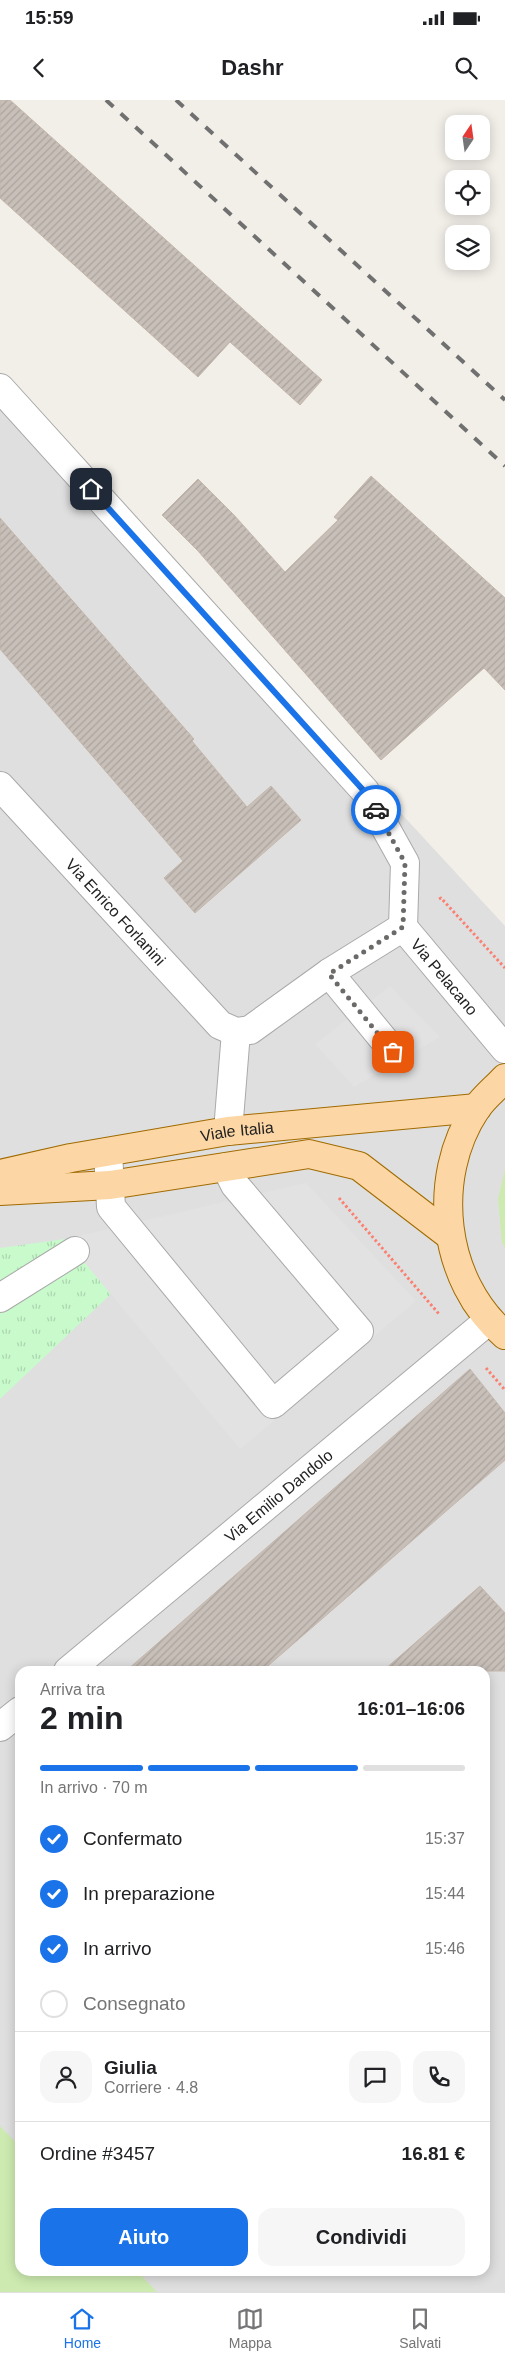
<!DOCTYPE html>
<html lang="it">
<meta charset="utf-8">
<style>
:root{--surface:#fff;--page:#f6f6f6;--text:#202124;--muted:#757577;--line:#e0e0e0;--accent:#1a73e8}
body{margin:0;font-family:Helvetica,sans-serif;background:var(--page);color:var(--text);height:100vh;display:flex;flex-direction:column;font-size:19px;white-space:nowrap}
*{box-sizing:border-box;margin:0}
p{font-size:16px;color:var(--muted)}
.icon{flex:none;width:28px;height:28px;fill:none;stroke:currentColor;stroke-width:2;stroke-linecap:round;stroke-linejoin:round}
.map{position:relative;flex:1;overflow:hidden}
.drawer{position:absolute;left:15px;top:1566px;width:475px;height:610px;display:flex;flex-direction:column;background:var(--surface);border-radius:15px;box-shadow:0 2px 12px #0003}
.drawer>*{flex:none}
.needle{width:32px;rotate:13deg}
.controls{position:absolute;left:445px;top:15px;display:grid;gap:10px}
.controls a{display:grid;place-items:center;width:45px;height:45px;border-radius:10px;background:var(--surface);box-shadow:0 2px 12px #0003;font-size:25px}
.pin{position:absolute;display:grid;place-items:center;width:42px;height:42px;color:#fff;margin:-21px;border-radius:10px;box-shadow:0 2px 8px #0006}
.courier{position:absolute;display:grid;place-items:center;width:50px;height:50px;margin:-25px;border:4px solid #1a73e8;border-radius:50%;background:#fff;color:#222;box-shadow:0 1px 6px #0007}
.headline em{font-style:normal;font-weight:700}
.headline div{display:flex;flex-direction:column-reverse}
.headline{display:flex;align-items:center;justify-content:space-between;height:85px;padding:0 25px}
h1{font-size:32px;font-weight:700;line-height:38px}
.bar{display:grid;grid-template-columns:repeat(4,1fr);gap:8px 5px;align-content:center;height:60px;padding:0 25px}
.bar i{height:6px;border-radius:4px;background:var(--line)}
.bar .current{background:var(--accent)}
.bar p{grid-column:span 4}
.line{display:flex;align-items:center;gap:12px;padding:0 25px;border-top:1px solid var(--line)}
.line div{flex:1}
.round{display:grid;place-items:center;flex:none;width:52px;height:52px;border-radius:15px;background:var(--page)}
ol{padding:0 25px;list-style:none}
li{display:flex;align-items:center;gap:15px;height:55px}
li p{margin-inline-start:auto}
li .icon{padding:5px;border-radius:50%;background:var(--accent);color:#fff;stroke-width:4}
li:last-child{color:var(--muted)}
li i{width:28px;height:28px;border:2px solid var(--line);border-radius:50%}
.button{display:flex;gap:10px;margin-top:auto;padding:10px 25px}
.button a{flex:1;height:58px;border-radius:15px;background:var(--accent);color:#fff;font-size:20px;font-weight:700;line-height:58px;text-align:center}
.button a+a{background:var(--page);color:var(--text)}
.status{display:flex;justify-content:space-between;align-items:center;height:35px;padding:0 25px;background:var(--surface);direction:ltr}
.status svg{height:14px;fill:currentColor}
header{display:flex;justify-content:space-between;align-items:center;height:65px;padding:0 25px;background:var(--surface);font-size:22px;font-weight:700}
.dock{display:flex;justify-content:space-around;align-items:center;height:70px;border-top:1px solid var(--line);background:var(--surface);font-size:14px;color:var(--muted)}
.dock a{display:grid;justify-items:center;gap:2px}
.dock .current{color:var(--accent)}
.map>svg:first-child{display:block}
.residential{fill:#e0dfdf;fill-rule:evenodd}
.grass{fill:#cdebb0}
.park{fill:url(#park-tufts)}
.parking{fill:#e2e2e2}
.building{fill:url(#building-hatch);stroke:#c4b6ab}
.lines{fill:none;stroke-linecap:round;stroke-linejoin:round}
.minor-casing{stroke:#a9a9a9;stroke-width:30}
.major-casing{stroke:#a06b00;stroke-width:30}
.path{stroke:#fa8072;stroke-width:3;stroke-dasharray:2.5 2.5;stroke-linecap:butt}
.minor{stroke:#fff;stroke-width:28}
.major{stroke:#fcd6a4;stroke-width:28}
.rail{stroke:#707070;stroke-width:4;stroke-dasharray:10 10;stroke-linecap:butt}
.done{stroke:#6b6a68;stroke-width:5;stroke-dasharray:0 9}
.route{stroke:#1a73e8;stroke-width:6}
.labels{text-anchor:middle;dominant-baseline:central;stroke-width:4.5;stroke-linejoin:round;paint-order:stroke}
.street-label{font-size:16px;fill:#222;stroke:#fff}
</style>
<div class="status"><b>15:59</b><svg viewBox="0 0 49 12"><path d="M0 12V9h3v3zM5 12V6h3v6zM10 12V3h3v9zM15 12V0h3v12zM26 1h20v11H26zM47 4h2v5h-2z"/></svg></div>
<header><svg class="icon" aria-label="back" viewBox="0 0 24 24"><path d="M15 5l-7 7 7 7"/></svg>Dashr<svg class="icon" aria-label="search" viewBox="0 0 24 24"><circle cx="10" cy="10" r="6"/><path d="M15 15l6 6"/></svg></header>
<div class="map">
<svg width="505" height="2192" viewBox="0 0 505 2192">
<defs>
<pattern id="park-tufts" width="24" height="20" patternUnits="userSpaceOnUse" patternTransform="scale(1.25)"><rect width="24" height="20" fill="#c8facc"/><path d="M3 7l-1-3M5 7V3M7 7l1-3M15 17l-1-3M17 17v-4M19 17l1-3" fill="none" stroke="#acd6af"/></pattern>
<pattern id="building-hatch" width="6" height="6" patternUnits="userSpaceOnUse" patternTransform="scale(1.25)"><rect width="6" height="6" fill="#c7bfb8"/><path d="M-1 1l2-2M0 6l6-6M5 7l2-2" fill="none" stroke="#aba49e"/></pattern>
</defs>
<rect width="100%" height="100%" fill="#f2efe9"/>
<path class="residential" d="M0,279L505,826V2192H0ZM20,1571H485V2171H20Z"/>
<g class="grass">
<polygon points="505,1069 505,1148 502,1143 498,1099"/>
<polygon points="0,2026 20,2047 20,2171 137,2171 157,2192 0,2192"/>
</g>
<polygon class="park" points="65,1139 111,1194 0,1299 0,1148"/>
<g class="parking">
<polygon points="390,886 440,937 354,987 315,944"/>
<polygon points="306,1083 416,1201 240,1349 65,1139"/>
</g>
<g class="building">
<polygon points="0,0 10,0 322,280 300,305 230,242 198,277 0,98"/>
<polygon points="371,376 505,498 505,590 484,568 381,660 198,451 162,415 198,379 234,415 285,472 338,420 334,417"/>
<polygon points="0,418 194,639 192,641 247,707 271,686 301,720 195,813 164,778 183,761 0,549"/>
<polygon points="470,1269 505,1313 505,1360 262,1571 126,1571"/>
<polygon points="480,1486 505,1513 505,1571 383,1571"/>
</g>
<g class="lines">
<defs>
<g id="minor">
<path id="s1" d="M0,288L365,691L405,763L403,827L505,949"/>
<path id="s2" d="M0,686L220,925L236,932L250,930L329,873L403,827"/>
<polyline points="329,873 393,951"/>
<polyline points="228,1031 236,932"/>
<polyline points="108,1052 111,1107 273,1304 359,1231 235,1085 226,1067"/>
<polyline points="0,1198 75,1151"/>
<path id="s3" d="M68,1571L488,1221"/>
<polyline points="0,1627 20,1611"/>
</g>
<g id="major">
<path d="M505,978C496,988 484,997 476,1009C430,1078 442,1181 505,1235"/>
<path id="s4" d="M0,1074L71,1058L228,1031L477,1008"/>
<polyline points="0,1091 110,1085 309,1054 359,1066 449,1135"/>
</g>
</defs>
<use href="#minor" class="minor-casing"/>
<use href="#major" class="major-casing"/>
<g class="path">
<polyline points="439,799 441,798 505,868"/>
<polyline points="339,1098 439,1214"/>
<polyline points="486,1268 505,1290"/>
</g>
<use href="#minor" class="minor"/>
<use href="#major" class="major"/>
<g class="rail">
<polyline points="106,0 505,366"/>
<polyline points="176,0 505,300"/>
</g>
</g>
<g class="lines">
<polyline class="done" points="376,710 405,763 403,827 329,874 393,952"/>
<polyline class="route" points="91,389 364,691 376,710"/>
</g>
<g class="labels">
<g class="street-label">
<text stroke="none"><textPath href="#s2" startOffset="171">Via Enrico Forlanini</textPath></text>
<text stroke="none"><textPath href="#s1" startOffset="755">Via Pelacano</textPath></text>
<text stroke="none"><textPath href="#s4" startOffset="241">Viale Italia</textPath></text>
<text stroke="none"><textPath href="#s3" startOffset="274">Via Emilio Dandolo</textPath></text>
</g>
</g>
</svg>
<div class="controls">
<a><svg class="needle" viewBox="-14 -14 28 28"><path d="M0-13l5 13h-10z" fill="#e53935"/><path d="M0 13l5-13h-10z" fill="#757577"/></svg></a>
<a><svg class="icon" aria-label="locate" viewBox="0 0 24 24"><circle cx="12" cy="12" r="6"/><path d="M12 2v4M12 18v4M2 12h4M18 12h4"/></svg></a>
<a><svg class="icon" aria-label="layers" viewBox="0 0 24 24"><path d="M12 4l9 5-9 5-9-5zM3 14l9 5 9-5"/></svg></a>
</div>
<div class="pin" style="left:393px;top:952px;background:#ea580c"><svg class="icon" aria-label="bag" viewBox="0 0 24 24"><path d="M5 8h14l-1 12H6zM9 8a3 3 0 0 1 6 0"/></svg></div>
<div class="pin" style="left:91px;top:389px;background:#1f2937"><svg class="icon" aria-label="home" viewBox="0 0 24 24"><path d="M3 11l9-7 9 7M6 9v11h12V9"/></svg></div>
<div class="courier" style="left:376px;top:710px"><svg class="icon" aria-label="car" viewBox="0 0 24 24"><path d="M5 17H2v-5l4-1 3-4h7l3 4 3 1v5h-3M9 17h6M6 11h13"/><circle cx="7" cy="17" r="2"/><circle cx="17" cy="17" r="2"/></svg></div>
<section class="drawer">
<div class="headline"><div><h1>2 min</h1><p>Arriva tra</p></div><em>16:01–16:06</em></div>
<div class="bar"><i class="current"></i><i class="current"></i><i class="current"></i><i></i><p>In arrivo · 70 m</p></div>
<ol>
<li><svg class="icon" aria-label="check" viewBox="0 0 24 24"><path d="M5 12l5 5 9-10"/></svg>Confermato<p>15:37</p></li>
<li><svg class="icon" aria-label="check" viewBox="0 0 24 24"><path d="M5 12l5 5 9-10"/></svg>In preparazione<p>15:44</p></li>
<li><svg class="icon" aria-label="check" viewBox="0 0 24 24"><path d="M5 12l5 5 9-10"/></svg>In arrivo<p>15:46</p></li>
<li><i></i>Consegnato</li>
</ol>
<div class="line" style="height:90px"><a class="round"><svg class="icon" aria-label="person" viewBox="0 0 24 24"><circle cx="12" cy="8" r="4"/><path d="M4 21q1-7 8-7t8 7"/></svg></a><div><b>Giulia</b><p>Corriere · 4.8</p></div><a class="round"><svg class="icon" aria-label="chat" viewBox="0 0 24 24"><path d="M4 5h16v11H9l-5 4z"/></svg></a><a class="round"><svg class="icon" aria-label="phone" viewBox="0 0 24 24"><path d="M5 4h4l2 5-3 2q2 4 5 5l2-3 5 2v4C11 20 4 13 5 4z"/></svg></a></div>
<div class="line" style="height:65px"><div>Ordine #3457</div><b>16.81 €</b></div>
<div class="button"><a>Aiuto</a><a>Condividi</a></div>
</section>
</div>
<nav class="dock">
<a class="current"><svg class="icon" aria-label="home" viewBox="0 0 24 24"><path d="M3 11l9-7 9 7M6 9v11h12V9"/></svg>Home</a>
<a><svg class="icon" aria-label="map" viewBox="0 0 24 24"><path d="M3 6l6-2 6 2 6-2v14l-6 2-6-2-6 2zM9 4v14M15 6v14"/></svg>Mappa</a>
<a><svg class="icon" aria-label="saved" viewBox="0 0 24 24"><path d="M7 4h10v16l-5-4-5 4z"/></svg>Salvati</a>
</nav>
